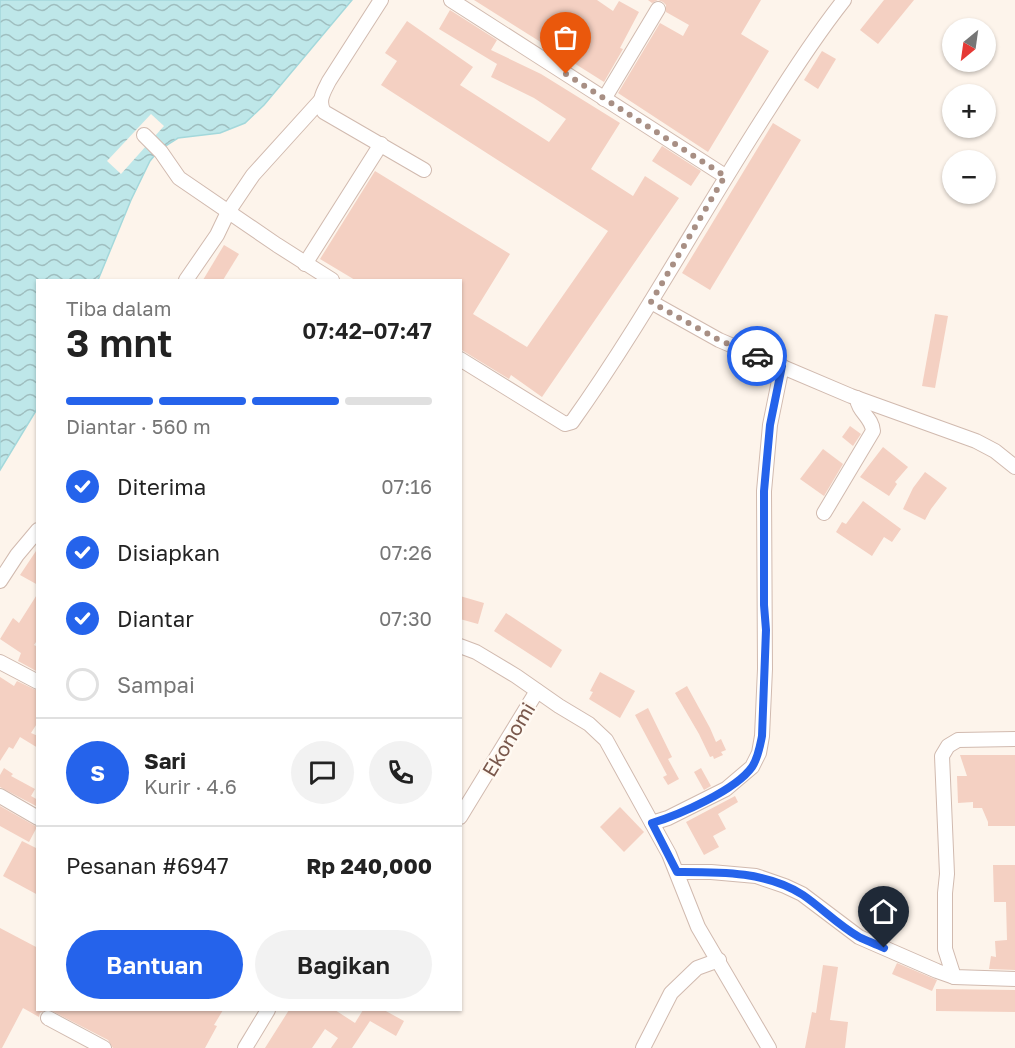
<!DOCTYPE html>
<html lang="id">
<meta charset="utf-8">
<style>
:root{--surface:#fff;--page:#f2f2f2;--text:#222;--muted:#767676;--line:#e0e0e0;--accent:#2563eb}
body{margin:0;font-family:"Golos Text",sans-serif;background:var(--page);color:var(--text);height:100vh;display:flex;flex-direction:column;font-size:22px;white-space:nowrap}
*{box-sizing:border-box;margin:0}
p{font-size:20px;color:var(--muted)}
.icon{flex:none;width:33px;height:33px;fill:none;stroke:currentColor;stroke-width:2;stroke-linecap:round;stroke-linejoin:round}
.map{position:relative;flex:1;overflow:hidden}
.panel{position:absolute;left:36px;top:279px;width:426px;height:732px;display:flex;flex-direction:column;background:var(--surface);border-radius:0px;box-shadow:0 2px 4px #0004}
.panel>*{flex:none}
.needle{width:39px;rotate:209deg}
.fabs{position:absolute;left:942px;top:18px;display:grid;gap:12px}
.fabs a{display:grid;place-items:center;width:54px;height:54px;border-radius:50%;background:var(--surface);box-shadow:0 2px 4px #0004;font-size:30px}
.pin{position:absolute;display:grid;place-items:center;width:51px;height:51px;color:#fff;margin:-62px -26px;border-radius:50% 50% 50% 0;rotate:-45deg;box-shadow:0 0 6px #0007}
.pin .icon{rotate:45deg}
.courier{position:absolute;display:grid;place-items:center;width:60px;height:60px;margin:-30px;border:4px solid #2563eb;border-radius:50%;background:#fff;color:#222;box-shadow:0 2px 8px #0007}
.overview em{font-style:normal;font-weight:600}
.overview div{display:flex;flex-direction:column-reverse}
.overview{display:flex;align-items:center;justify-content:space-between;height:102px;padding:0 30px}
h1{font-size:39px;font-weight:600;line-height:45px}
.bar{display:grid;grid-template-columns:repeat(4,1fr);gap:9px 6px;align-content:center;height:72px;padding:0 30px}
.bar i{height:8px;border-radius:4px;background:var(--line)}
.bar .selected{background:var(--accent)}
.bar p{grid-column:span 4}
.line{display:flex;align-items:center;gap:15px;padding:0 30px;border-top:2px solid var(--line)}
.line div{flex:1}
.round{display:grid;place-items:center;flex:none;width:63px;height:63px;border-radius:32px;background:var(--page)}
ol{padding:0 30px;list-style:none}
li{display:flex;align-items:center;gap:18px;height:66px}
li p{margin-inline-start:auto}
li .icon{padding:6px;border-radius:50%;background:var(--accent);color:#fff;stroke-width:4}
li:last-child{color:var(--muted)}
li i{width:33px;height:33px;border:3px solid var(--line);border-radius:50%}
.primary-button{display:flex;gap:12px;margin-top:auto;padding:12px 30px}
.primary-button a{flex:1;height:69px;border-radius:36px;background:var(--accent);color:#fff;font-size:24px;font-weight:600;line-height:69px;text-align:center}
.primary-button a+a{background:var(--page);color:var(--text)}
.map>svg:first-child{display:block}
.water{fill:url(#water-waves);stroke:#a4d8db;stroke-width:1.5}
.pier{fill:#fdf4eb}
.building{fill:#f4d0c2}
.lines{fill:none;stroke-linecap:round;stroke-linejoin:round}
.minor-casing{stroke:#d1baaf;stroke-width:16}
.minor{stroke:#fff;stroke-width:14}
.done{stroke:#a88f84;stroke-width:6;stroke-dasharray:0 10.8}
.route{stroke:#2563eb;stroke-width:8}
.labels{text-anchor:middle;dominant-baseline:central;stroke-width:5;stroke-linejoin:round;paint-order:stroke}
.street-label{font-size:20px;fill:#7a584c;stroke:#fff9f2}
</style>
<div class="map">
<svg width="1015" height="1048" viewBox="0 0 1015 1048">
<defs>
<pattern id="water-waves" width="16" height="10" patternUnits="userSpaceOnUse" patternTransform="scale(1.5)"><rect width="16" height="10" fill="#bee7e9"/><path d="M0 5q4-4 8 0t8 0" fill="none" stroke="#9fbebf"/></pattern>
</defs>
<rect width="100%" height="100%" fill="#fdf4eb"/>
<polygon class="water" points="0,0 352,0 264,105 245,123 220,133 178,138 159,150 150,161 131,200 98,280 38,280 37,409 0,470"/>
<polygon class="pier" points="151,114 164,126 121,174 107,161"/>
<g class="building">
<polygon points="474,0 597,0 613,11 619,1 639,12 620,48 623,49 604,82"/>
<polygon points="648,0 761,0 741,34 769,51 708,152 618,93 660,23 683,36 689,25 666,12 666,5 663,2 658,0 652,3"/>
<polygon points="884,0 914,0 878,44 860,30"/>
<polygon points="450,10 497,40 491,50 541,74 620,123 591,169 633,196 645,176 679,198 542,397 511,375 509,379 460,349 460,280 355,280 320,259 375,171 510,254 473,314 527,347 608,231 381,85 397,61 385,53 407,21 473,67 460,85 549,142 566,119 534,98 491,77 497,64 439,29"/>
<polygon points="822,51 836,59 818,89 804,80"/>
<polygon points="773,123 801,140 710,290 682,273"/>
<polygon points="662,146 701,171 691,186 652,161"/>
<polygon points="224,245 239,254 223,280 203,280"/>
<polygon points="935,314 948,316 935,388 922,386"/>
<polygon points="850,426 861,434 853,446 842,437"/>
<polygon points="883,447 908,467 895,482 897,484 889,496 860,477"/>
<polygon points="823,449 843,464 824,496 800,479"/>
<polygon points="925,472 947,488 931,509 925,520 903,509 913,488"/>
<polygon points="863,501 901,529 892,542 884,537 872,556 836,532 842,522 846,524"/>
<polygon points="38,548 38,585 20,575"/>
<polygon points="38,593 38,639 34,645 38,647 38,672 18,661 21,653 0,639 13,618 19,623"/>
<polygon points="460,596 484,603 478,624 460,619"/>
<polygon points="506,613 562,650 551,668 494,631"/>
<polygon points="600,672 635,691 620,718 589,699 593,692 590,691"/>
<polygon points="0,677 14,686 17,681 38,691 38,722 31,733 38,736 38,748 20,737 13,749 9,747 0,761"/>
<polygon points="687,686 710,728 716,742 721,739 726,750 721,752 723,755 714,759 713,756 710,757 699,734 675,693"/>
<polygon points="648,708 672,757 668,759 679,779 668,785 663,777 667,775 635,715"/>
<polygon points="960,755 1015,755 1015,826 988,826 988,822 982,808 973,808 973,802 958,803 957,776 967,776"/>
<polygon points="4,768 13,774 11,776 35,789 31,796 38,800 36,806 0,787 0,775"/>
<polygon points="701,768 711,786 704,790 694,772"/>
<polygon points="735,796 738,802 718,814 726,829 713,836 719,847 704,855 686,822"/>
<polygon points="0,806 37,827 29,842 0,826"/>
<polygon points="620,807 644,832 624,852 600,827"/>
<polygon points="22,841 38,849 38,895 3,876"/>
<polygon points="993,865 1015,865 1015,970 989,969 991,956 996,957 995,941 1007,940 1006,902 994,902"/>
<polygon points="0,928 38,948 38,1010 46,1010 40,1013 39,1017 23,1008 2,1048 0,1048"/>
<polygon points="897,963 937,980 932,991 892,974"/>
<polygon points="823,965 838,967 830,1020 848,1022 845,1048 805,1048 812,1012 816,1013"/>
<polygon points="936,989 1015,990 1015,1012 936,1011"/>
<polygon points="50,1010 223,1010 214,1025 217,1026 205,1048 113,1048 108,1040"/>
<polygon points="289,1010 335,1010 355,1023 363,1010 384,1010 404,1021 396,1036 370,1021 352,1048 331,1048 338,1038 325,1029 312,1048 265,1048"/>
</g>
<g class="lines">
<defs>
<g id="minor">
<path d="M381,0L329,81C324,91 317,101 324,112L424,170"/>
<polyline points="451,0 725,176"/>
<polyline points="604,99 658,9"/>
<polyline points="144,135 161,152 179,178 277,245 332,280"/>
<polyline points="305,264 381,144"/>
<polyline points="186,280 217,235 228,212 253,175 320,101"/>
<polyline points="651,302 719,340 851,396 976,441 995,451 1015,467"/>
<path d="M460,359L565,424L572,422C644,321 702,212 769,109C793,71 817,34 844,0"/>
<path d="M824,513L873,431C872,417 858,412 857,398"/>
<polyline points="0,581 17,555 38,530"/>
<polyline points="460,646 476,652 516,676 559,706 589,724 606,740 669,854 698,927 769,1048"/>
<polyline points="0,662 38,682"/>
<polyline points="0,796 38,818"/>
<polyline points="460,817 537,691"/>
<polyline points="652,823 668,818 726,789 752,767 759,753 762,736 765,669 764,491 770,425 782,366"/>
<polyline points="677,872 711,872 756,876 785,886 802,894 859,937 937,971 954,977 1015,979"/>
<polyline points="954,977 945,949 945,893 947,874 942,756 948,746 958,740 1015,739"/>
<polyline points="48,1018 104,1048"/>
<polyline points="245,1048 268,1010"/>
<polyline points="643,1048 671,993 697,968 719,960"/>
</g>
</defs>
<use href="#minor" class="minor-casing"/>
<use href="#minor" class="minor"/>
</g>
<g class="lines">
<polyline class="done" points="566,74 725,176 651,302 719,340 757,356"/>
<path class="route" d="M757,356L782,366L770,425L764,491V605L766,630L762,736C760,746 758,758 752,767C736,790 679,815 652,823L677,872C718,872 767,871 803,895C822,908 838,925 859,937C867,941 876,944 884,948"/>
</g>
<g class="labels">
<g class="street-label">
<text transform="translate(508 739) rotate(-59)">Ekonomi</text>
</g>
</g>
</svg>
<div class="fabs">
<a><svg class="needle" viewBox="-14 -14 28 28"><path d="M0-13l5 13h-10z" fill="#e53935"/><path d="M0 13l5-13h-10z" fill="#767676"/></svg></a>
<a>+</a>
<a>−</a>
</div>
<div class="pin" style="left:566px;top:74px;background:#ea580c"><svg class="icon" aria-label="bag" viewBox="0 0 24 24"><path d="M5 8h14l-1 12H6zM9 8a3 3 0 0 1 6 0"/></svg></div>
<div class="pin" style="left:884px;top:948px;background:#1f2937"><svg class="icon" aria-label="home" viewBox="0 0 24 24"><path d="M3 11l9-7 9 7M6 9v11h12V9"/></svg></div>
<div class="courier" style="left:757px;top:356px"><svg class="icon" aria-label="car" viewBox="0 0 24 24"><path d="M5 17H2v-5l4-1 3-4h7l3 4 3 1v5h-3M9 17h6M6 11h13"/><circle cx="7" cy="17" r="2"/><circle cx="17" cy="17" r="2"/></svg></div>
<section class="panel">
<div class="overview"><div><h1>3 mnt</h1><p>Tiba dalam</p></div><em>07:42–07:47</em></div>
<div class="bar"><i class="selected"></i><i class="selected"></i><i class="selected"></i><i></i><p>Diantar · 560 m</p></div>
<ol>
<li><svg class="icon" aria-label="check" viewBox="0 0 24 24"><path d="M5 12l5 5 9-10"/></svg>Diterima<p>07:16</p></li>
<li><svg class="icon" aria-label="check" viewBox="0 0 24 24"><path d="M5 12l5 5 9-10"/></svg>Disiapkan<p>07:26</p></li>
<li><svg class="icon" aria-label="check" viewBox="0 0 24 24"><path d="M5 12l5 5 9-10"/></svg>Diantar<p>07:30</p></li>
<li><i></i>Sampai</li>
</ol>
<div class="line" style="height:108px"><b class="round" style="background:var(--accent);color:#fff">S</b><div><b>Sari</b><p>Kurir · 4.6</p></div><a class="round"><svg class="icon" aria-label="chat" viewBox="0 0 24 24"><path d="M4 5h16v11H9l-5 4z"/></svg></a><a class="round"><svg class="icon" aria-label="phone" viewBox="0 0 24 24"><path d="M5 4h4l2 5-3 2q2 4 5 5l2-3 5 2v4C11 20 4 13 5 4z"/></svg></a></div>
<div class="line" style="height:78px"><div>Pesanan #6947</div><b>Rp 240,000</b></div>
<div class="primary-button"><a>Bantuan</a><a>Bagikan</a></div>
</section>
</div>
